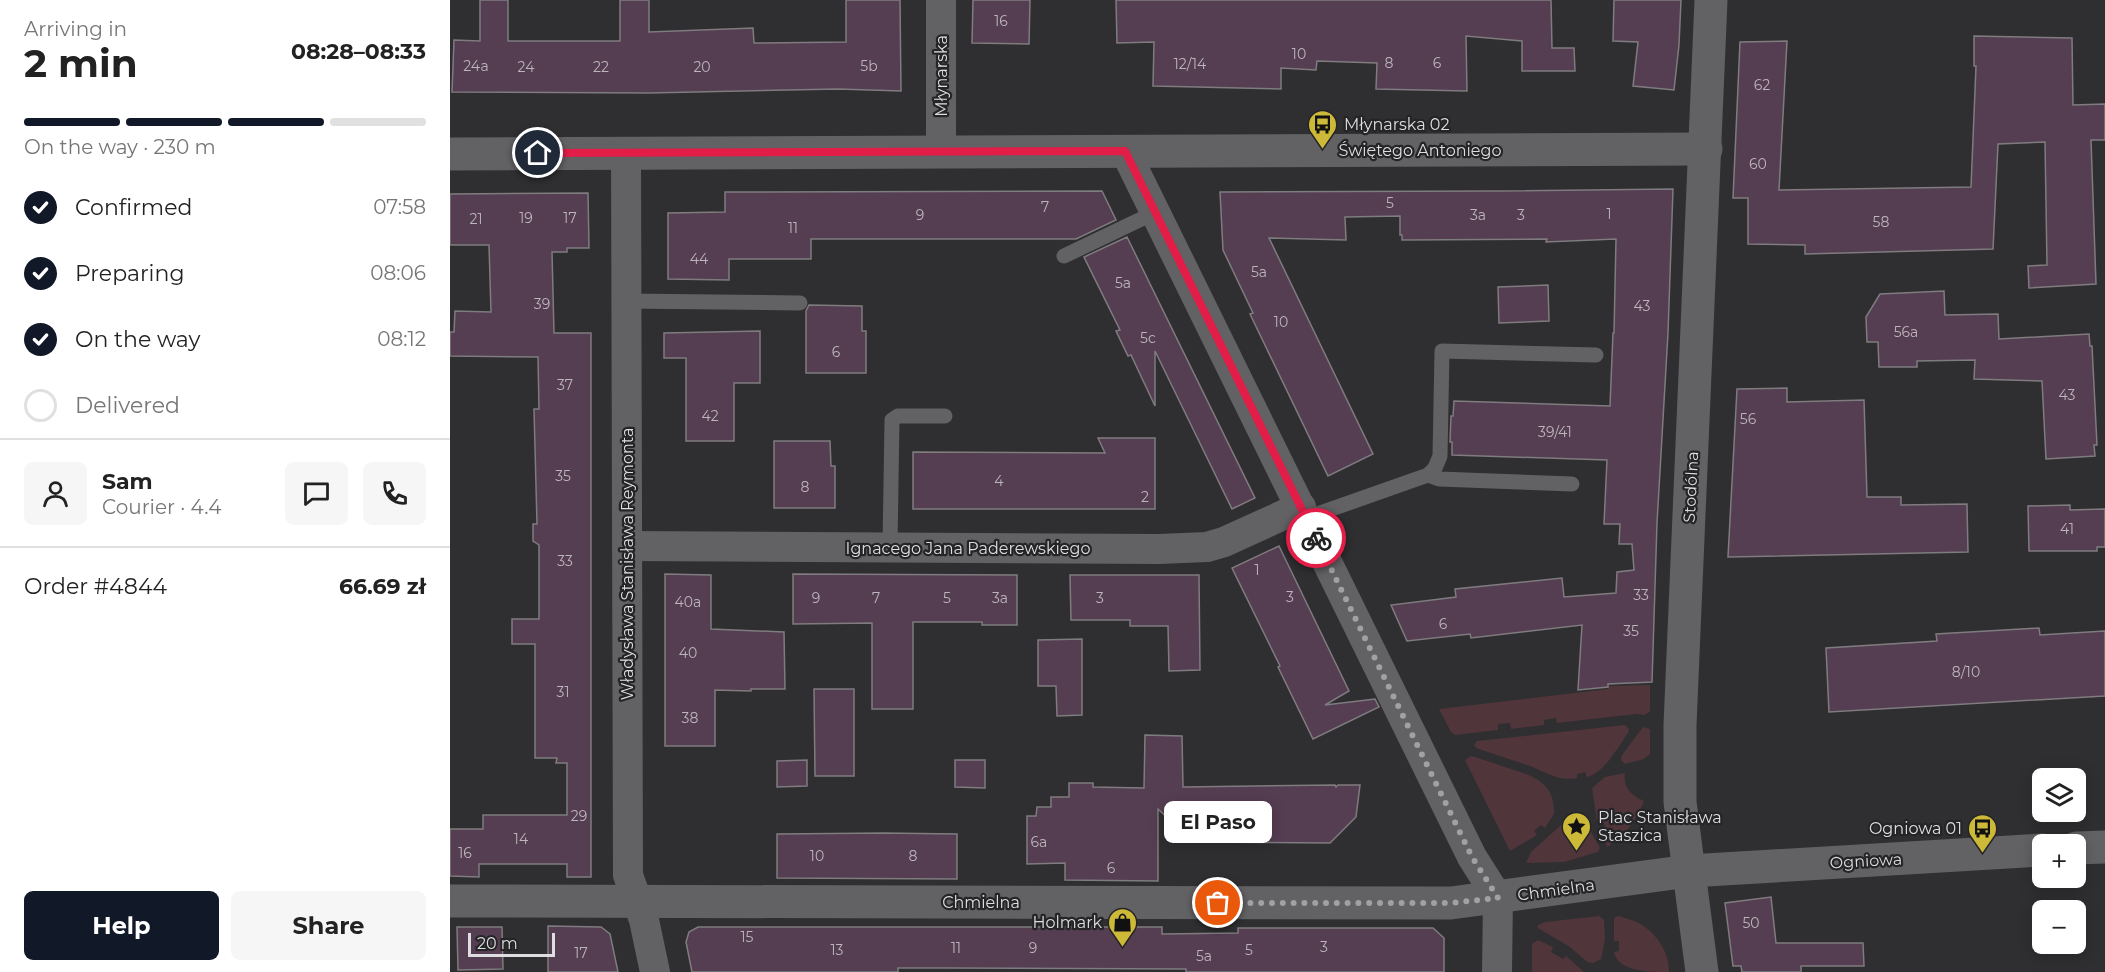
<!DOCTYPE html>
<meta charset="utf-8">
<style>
:root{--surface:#fff;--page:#f6f6f6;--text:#222;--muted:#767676;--line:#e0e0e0;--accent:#111827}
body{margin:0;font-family:Montserrat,sans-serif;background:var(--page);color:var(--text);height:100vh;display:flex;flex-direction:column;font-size:22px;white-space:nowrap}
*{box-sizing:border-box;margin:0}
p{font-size:20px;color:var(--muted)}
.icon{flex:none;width:33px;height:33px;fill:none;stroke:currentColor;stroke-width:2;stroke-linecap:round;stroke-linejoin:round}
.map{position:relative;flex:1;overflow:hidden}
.details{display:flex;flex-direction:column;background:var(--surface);width:450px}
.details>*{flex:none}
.tools{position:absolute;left:1582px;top:768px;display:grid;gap:12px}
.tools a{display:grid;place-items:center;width:54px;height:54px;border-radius:9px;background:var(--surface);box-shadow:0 3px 15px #0003;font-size:30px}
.scale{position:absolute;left:18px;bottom:15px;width:87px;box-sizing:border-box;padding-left:6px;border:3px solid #dedddf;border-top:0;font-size:16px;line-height:21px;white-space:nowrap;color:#dedddf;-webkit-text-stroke:4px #252527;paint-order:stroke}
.pin{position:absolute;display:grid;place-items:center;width:51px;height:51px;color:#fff;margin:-26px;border:3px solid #fff;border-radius:50%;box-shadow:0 2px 6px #0007}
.courier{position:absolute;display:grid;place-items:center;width:60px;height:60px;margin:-30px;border:4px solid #e11d48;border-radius:50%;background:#fff;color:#222;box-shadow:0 2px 8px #0007}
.bubble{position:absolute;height:42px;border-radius:9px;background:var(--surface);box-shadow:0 3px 15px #0003;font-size:20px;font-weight:700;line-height:42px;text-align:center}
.head em{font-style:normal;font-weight:700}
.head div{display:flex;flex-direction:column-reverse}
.head{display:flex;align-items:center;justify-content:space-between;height:102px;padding:0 24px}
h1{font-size:39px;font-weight:700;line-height:45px}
.bar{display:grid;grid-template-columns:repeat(4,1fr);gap:9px 6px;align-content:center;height:72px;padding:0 24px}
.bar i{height:8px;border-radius:4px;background:var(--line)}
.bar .on{background:var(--accent)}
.bar p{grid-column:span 4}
.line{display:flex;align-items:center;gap:15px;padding:0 24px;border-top:2px solid var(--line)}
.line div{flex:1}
.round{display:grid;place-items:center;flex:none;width:63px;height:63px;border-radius:9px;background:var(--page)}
ol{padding:0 24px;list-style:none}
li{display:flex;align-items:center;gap:18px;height:66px}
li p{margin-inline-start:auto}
li .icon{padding:6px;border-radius:50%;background:var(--accent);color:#fff;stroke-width:4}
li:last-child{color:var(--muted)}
li i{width:33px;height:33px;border:3px solid var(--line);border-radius:50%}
.action{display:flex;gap:12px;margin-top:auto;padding:12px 24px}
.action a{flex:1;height:69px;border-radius:9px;background:var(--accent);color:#fff;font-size:24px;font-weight:700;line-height:69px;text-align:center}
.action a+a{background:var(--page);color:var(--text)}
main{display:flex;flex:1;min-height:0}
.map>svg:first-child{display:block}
.green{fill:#50353b}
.building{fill:#553d52;stroke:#7f7c7f;stroke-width:1.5}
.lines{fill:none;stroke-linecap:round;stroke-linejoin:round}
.service{stroke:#626164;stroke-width:15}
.minor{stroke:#626164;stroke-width:30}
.tertiary{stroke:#626164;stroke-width:33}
.done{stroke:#a1a0a2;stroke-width:6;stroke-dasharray:0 10.8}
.route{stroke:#e11d48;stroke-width:8}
.labels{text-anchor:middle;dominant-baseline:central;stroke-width:4.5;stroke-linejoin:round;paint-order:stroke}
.number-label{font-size:14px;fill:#bcb5bc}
.street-label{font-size:16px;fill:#dedddf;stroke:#252527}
.poi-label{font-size:16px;fill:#dedddf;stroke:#252527;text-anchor:start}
</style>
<main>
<section class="details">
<div class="head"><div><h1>2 min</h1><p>Arriving in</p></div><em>08:28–08:33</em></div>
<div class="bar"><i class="on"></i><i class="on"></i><i class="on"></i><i></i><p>On the way · 230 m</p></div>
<ol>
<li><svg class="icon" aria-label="check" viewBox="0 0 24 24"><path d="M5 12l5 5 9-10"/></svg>Confirmed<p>07:58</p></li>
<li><svg class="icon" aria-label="check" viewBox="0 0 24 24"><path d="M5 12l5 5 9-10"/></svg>Preparing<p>08:06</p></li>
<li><svg class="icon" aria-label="check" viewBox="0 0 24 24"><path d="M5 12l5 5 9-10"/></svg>On the way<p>08:12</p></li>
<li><i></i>Delivered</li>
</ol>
<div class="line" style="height:108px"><a class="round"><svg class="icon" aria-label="person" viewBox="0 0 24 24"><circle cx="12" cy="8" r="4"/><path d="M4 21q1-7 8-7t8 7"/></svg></a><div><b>Sam</b><p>Courier · 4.4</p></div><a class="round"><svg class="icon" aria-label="chat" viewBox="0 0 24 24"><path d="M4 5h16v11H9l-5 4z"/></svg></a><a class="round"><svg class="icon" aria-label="phone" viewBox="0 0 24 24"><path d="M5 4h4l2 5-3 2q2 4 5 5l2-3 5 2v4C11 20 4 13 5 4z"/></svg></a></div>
<div class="line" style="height:78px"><div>Order #4844</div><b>66.69 zł</b></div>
<div class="action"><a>Help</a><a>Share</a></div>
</section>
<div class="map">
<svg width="1655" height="972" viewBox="0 0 1655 972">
<rect width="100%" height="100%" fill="#2f2e31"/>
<g class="green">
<polygon points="1200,685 1200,711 1195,715 1186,714 1107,723 1106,718 1094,720 1094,725 1061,729 1060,723 1048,724 1048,730 1005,735 1001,732 989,709 1158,689 1159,686"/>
<path d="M1175,725L1179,729L1178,733C1168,747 1154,774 1136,777V772L1127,774V778C1107,782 1095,771 1077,765C1060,759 1043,754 1026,748L1024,745L1027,741Z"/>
<polygon points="1193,727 1200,729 1200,754 1194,759 1175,764 1171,760 1172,755"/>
<path d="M1021,756C1033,759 1045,764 1058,768C1083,776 1105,782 1104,814L1095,828L1091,825L1084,831L1087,835L1060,851L1015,760Z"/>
<path d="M1175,773C1173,788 1181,795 1194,801C1186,820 1175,837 1157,847L1151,831L1156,828L1152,820L1147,821L1142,788L1155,777Z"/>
<polygon points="1120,820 1136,823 1150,848 1148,852 1114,862 1076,863 1081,852 1111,825"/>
<polygon points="1149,916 1154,920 1155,940 1151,959 1143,963 1137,962 1120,947 1088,928 1088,925 1095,922"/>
<path d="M1169,916C1175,918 1181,920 1187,922C1205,931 1220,952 1219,972C1199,972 1168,972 1164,952L1169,951V941H1164V920L1165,917Z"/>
<polygon points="1088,940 1103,947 1101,952 1113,959 1116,956 1134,972 1082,972 1082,944"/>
</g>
<g class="building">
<polygon points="30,0 58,0 58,41 170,41 170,0 199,0 199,32 303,28 304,43 396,42 396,0 450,0 451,91 388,89 199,93 2,92 4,40 30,41"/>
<polygon points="523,0 580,0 579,44 522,43"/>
<polygon points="666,0 1101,0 1102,48 1124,48 1125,71 1072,71 1072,41 1016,36 1017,91 926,89 927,63 867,61 866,70 831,68 831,89 703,86 704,42 667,43"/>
<polygon points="1164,0 1231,0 1229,45 1224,90 1183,86 1188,42 1163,41"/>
<polygon points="1524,36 1622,38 1623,105 1655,104 1655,140 1641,140 1646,284 1579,288 1578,266 1597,265 1595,142 1548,144 1543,249 1355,254 1355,245 1298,244 1298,198 1283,198 1290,42 1337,41 1329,190 1521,187 1526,66 1524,66"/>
<polygon points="1223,189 1218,333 1207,523 1202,682 1158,684 1158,687 1128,690 1132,625 1021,638 1020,634 957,641 941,605 1006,597 1005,589 1112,578 1114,597 1166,593 1167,572 1184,570 1182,544 1169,544 1170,524 1154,524 1157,460 1002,455 1002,442 1000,442 1001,416 1003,416 1004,401 1160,406 1163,333 1164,333 1166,239 1096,242 1097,239 952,240 952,235 950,235 950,216 895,217 896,240 819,238 923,454 878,476 800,314 803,313 773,250 770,192 1045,191"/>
<polygon points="652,191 666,220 626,239 361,239 361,259 279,259 279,280 218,279 218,213 275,212 275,192"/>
<polygon points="138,193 139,248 117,248 117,252 102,252 104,333 141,333 141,877 117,877 117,864 29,864 29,877 0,876 0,829 33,829 33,815 117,815 117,763 106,763 107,758 85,758 85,644 62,644 62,619 89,619 89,545 83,541 83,524 87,524 84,409 89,409 88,357 0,356 0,332 4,332 5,311 41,312 39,245 0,245 0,194"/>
<polygon points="677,237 805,498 782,509 705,351 705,406 681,355 678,356 666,331 670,330 634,257"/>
<polygon points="1098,285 1099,321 1049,323 1048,287"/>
<polygon points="1494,291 1495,315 1548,314 1549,339 1639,334 1640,346 1642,346 1647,445 1644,445 1645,456 1596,459 1592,381 1524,379 1525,360 1467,361 1467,367 1429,367 1428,342 1417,342 1416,317 1430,294"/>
<polygon points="359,305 412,306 412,331 416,331 416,373 356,373 356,311"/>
<polygon points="310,331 310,383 284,383 284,441 236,441 236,358 214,358 214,333"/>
<polygon points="1337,388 1337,402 1414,400 1417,497 1451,497 1451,505 1517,504 1518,552 1278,557 1287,389"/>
<polygon points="648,438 705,438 705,509 463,509 463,452 655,453"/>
<polygon points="324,441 380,441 381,466 385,466 385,508 324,508"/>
<polygon points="1620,505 1620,510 1655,509 1655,547 1647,547 1647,551 1579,551 1578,506"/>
<polygon points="829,546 899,691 875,705 925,699 929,707 863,739 828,667 830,666 782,568"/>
<polygon points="215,574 261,575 261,629 334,632 335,689 301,689 301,691 265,690 265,746 215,746"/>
<polygon points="343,574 567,575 567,625 532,625 532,622 463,622 463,709 422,709 422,623 343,624"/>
<polygon points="620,575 749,575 750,670 719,671 718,626 680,626 680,620 621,620"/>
<polygon points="1589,628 1590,635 1655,631 1655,696 1379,712 1376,648 1487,641 1486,634"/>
<polygon points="632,639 632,715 607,716 606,686 588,686 588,640"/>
<polygon points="364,689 404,689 404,776 365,776"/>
<polygon points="695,735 732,736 733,787 885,785 886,787 888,785 910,785 906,817 880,843 743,842 708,809 708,881 615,880 615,863 577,864 577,816 586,816 587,807 601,807 601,797 619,797 619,783 643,783 643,787 694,788"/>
<polygon points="357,760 357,786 327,787 327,761"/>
<polygon points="505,760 535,760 535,788 505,787"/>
<polygon points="434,833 507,834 507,879 327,878 327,834"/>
<polygon points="1321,897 1326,943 1413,943 1414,966 1351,966 1351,972 1292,972 1291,966 1283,966 1275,903"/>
<polygon points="98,926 151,927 160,934 168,972 98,972"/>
<polygon points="7,927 52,927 53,969 8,970"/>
<polygon points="248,927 712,927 712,934 788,933 788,928 983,928 994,938 994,972 736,972 736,969 498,968 448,968 448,972 242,972 236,942 239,932"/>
</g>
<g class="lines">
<g class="service">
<polyline points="614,256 706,212"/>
<polyline points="176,301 350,303"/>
<polyline points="978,475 989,479 1122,484"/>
<polyline points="856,518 978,475 985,468 990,456 992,351 1146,355"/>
<polyline points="440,547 442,420 448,416 495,416"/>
</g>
<g class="minor">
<polyline points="491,0 491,151"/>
<polyline points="675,151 1022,857 1048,898 1047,972"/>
<polyline points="176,152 178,875 194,920 205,972"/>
<polyline points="177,546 709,549 757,547 774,542 851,507"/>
</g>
<g class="tertiary">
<polyline points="0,154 1256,149"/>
<polyline points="1626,848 1655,847"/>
<polyline points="0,901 1001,903 1239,871 1593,850"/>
<polyline points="1252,972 1230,802 1230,725 1261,0"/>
</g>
</g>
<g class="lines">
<polyline class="done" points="768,903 1001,903 1048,898 1022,857 866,538"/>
<polyline class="route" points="88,153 675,151 866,538"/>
</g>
<defs>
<symbol id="bus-pin" viewBox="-11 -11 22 30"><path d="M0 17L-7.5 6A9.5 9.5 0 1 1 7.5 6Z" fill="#cdb938" stroke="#252527"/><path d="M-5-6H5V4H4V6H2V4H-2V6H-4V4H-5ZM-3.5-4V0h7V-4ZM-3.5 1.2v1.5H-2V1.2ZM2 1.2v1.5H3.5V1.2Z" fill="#111"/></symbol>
<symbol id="sight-pin" viewBox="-11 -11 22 30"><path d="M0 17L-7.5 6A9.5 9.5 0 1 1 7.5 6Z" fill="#cdb938" stroke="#252527"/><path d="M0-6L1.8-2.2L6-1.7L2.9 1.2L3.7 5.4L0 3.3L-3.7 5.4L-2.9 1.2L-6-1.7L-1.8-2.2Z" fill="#111"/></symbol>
<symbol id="shop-pin" viewBox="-11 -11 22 30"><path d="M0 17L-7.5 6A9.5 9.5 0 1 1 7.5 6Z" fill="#cdb938" stroke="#252527"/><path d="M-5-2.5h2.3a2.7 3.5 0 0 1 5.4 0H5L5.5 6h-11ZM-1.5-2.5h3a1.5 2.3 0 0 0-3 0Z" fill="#111"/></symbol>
</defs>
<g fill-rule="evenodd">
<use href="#bus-pin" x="856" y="108" width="33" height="45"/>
<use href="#sight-pin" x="1110" y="810" width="33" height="45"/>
<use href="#bus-pin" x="1516" y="812" width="33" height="45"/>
<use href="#shop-pin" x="656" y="906" width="33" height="45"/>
</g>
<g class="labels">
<g class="number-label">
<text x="551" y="21">16</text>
<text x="849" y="54">10</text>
<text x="939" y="63">8</text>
<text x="987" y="63">6</text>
<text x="740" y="64">12/14</text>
<text x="26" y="66">24a</text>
<text x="419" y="66">5b</text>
<text x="76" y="67">24</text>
<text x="151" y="67">22</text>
<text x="252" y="67">20</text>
<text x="1312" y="85">62</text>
<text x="1308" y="164">60</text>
<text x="940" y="203">5</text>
<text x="595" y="207">7</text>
<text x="1159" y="214">1</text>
<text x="470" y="215">9</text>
<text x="1028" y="215">3a</text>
<text x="1071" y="215">3</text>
<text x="76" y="218">19</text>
<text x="120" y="218">17</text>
<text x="26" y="219">21</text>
<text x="1431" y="222">58</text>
<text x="343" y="228">11</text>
<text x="249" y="259">44</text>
<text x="809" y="272">5a</text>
<text x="673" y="283">5a</text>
<text x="92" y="304">39</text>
<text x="1192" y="306">43</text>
<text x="831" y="322">10</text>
<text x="1456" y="332">56a</text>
<text x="698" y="338">5c</text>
<text x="386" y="352">6</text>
<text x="115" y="385">37</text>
<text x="1617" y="395">43</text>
<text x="260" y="416">42</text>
<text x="1298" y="419">56</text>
<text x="1105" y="432">39/41</text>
<text x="113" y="476">35</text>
<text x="549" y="481">4</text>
<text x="355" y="487">8</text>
<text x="695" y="497">2</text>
<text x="1617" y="529">41</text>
<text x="115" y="561">33</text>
<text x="807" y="570">1</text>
<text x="1191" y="595">33</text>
<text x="840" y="597">3</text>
<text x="366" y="598">9</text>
<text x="426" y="598">7</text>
<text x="497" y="598">5</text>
<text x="550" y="598">3a</text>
<text x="650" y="598">3</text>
<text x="238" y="602">40a</text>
<text x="993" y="624">6</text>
<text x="1181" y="631">35</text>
<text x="238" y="653">40</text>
<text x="1516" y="672">8/10</text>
<text x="113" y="692">31</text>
<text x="240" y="718">38</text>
<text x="129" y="816">29</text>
<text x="71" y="839">14</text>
<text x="589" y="842">6a</text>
<text x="15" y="853">16</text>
<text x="367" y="856">10</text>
<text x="463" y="856">8</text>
<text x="661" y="868">6</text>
<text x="1301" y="923">50</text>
<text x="297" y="937">15</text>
<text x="874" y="947">3</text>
<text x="506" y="948">11</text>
<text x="583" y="948">9</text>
<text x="387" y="950">13</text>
<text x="799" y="950">5</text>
<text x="131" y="953">17</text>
<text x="754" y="956">5a</text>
</g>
<g class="street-label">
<text transform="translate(491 76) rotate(-90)">Młynarska</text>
<text x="970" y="150">Świętego Antoniego</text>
<text transform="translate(1241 487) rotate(-87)">Stodólna</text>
<text x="518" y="548">Ignacego Jana Paderewskiego</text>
<text transform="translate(177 564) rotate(-90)">Władysława Stanisława Reymonta</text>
<text transform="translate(1416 861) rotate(-3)">Ogniowa</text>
<text transform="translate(1106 890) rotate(-8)">Chmielna</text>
<text x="531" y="902">Chmielna</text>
</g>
<g class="poi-label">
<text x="894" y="124">Młynarska 02</text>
<text x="1148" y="817">Plac Stanisława<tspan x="1148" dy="18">Staszica</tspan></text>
<text x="1512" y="828" text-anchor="end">Ogniowa 01</text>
<text x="652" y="922" text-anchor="end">Holmark</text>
</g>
</g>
</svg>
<div class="tools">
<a><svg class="icon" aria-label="layers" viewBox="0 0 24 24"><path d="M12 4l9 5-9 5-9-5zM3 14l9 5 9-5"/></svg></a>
<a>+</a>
<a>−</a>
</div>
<div class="scale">20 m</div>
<div class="pin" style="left:768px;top:903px;background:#ea580c"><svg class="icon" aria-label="bag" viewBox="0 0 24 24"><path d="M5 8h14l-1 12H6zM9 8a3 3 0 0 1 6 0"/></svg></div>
<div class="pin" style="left:88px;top:153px;background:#1f2937"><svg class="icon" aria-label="home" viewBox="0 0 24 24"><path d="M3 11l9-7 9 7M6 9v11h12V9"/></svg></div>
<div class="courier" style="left:866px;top:538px"><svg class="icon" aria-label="bike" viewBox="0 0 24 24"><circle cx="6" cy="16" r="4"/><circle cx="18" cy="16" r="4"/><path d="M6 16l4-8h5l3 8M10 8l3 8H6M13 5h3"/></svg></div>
<div class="bubble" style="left:714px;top:801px;width:108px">El Paso</div>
</div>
</main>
